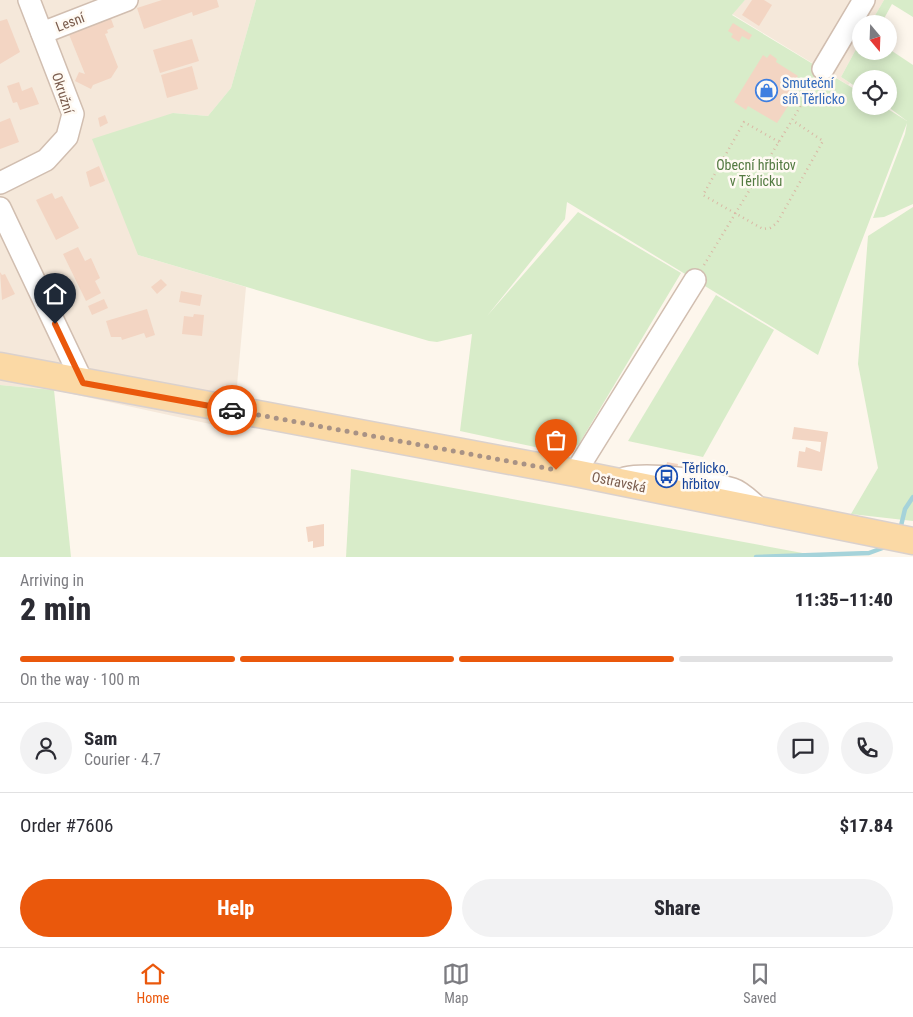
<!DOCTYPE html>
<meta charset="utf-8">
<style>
:root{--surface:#fff;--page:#f2f2f3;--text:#2b2b33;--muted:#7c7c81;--line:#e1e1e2;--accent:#ea580c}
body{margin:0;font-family:"Roboto Condensed",sans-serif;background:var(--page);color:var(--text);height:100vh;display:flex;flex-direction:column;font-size:19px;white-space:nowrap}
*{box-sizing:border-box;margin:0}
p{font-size:16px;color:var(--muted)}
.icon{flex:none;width:28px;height:28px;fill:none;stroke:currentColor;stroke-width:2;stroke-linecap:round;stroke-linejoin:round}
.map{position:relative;height:557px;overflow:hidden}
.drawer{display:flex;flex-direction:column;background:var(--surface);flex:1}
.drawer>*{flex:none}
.needle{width:32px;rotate:161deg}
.fabs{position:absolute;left:852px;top:15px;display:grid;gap:10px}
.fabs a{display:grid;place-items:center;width:45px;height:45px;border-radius:50%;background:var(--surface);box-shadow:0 2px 12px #0003;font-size:25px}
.pin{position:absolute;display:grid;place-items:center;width:42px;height:42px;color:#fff;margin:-51px -21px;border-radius:50% 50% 50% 0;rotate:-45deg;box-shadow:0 0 5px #0007}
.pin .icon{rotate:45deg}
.courier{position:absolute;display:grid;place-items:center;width:50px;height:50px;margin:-25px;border:4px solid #ea580c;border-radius:50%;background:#fff;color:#222;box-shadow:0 1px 6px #0007}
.head em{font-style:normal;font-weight:800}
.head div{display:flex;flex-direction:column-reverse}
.head{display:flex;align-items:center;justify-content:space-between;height:85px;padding:0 20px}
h1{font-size:32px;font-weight:800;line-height:38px}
.bar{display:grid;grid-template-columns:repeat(4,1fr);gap:8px 5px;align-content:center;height:60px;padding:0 20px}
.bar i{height:6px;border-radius:4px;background:var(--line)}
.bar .on{background:var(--accent)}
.bar p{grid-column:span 4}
.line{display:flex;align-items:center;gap:12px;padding:0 20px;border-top:1px solid var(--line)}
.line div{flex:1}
.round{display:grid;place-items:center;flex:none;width:52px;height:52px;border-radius:26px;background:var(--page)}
.primary-button{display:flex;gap:10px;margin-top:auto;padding:10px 20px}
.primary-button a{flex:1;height:58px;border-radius:30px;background:var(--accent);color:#fff;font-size:20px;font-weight:800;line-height:58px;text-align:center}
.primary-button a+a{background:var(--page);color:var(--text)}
.dock{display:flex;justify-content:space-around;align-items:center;height:70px;border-top:1px solid var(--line);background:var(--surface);font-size:14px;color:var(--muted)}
.dock a{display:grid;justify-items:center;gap:2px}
.dock .on{color:var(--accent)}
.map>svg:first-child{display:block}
.residential{fill:#f5e8da}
.green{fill:#d8ecc9}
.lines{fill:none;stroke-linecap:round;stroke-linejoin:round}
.stream{stroke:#a5d3da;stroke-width:4.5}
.building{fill:#f3d5c3}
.minor-casing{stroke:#d1beb0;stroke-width:24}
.major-casing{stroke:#dad1cd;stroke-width:29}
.path{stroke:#d9b8a5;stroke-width:2.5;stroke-dasharray:1 4;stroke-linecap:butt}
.minor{stroke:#fff;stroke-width:21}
.major{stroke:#fbd9a5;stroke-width:26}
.done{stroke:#a89285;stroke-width:5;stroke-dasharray:0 9}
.route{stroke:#ea580c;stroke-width:6}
.labels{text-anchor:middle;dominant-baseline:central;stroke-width:5;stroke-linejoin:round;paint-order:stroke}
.street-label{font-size:14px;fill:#7a5c4d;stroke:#fffaf3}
.shop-label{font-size:14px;fill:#366cbe;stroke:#fffaf3;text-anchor:start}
.park-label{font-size:14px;fill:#537a41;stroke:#fffaf3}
.transit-label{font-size:14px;fill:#164399;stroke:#fffaf3;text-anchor:start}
</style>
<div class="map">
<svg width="913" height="557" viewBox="0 0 913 557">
<rect width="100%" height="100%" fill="#fdf6ec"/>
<g class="residential">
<polygon points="0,0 256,0 231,88 208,116 173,113 138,255 246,287 233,429 54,390 0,385"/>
<polygon points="745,0 884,0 870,24 861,24 861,40 841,77 850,83 848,85 732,14"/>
</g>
<g class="green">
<polygon points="256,0 745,0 732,15 861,93 861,106 883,106 907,121 887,106 889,106 889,79 861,79 861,90 841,77 861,40 861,51 889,51 889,49 913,65 913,204 884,217 873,218 905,134 907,123 818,355 567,202 565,219 487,316 578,212 681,273 579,444 572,450 563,448 554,451 460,431 472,334 437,342 429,341 138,255 92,139 173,113 208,116 231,88"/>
<polygon points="884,0 913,0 913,17 892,4 881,24 870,24"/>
<polygon points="913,207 913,521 851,514 878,468 858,364 868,236"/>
<polygon points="716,295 774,330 703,457 628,441"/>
<polygon points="0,385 54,390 71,557 0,557"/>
<polygon points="351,469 824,557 346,557"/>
</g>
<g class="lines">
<g class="stream">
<polyline points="900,530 905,509 913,497"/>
<polyline points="756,557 869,553 888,546"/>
</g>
</g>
<g class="building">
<polygon points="162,0 217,0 219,7 193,16 192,12 144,29 137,8"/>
<polygon points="752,0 764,0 772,5 759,26 742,15"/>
<polygon points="110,16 114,27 107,30 108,33 105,34 118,67 111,78 93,85 91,89 75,81 79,72 85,74 68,32"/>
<polygon points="7,19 20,52 0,64 0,21"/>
<polygon points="733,23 752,35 749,40 742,36 739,42 731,37 733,34 728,31"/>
<polygon points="192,39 199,61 160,73 153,50"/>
<polygon points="770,54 777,59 776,62 798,76 792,85 790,83 787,88 796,94 777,123 748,106 746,110 734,102 763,55 767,58"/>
<polygon points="192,66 198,89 167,98 161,75"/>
<polygon points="19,82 22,91 32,87 39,104 20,110 17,102 13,103 7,86"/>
<polygon points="105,115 108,123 100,127 98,118"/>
<polygon points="10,118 19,142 0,149 0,122"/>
<polygon points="99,166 105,181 90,187 86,172"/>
<polygon points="52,193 55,199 62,196 79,228 56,240 36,200"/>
<polygon points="78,247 85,261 91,258 100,278 95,281 101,293 86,301 63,254"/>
<polygon points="0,272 2,275 5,274 15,294 2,300"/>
<polygon points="161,279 167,285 157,294 151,287"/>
<polygon points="181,291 202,295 200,306 179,302"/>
<polygon points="104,299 108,308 92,315 88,306"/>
<polygon points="147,309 155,335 146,338 144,333 122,340 121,337 111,337 106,321"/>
<polygon points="194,314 204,315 202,336 182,334 184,316 193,317"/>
<polygon points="794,427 828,432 822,471 797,467 799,451 805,452 806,447 820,452 821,442 792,439"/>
<polygon points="667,462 678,464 677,470 666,468"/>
<polygon points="324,524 324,546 313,548 313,541 308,542 306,527"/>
</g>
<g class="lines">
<defs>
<g id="minor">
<polyline points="42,33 127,0"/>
<polyline points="823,69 864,0"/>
<polyline points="0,183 46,160 67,137 73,114 29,0"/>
<polyline points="0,208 83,383"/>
<polyline points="575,473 695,280"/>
<path d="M625,478C651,472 706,481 733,489C743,492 753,504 761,510"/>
</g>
<polyline id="major" points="0,366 575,473 913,541"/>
</defs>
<use href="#minor" class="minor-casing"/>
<use href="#major" class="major-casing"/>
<g class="path">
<polyline points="779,142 744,122 703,195 763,229 770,228 777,223 823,141 792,120"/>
<polyline points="704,265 814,84"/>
</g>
<use href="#minor" class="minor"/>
<use href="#major" class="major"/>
</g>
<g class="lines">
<polyline class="done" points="232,410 556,470"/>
<polyline class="route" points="55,324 83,383 232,410"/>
</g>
<defs>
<symbol id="shop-ring" viewBox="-11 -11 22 22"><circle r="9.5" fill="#fffaf3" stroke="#3f7fe0" stroke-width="1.5"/><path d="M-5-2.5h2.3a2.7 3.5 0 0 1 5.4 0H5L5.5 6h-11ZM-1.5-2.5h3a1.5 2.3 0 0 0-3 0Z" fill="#3f7fe0"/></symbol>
<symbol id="bus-ring" viewBox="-11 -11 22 22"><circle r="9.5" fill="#fffaf3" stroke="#1a4fb4" stroke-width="1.5"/><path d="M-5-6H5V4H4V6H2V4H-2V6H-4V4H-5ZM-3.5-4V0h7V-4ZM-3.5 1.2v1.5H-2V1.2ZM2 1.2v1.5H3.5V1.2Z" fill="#1a4fb4"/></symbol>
</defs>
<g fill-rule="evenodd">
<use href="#shop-ring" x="754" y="78" width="25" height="25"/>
<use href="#bus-ring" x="654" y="464" width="25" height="25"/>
</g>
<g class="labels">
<g class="street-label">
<text transform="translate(70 22) rotate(-21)">Lesní</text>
<text transform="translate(63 93) rotate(72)">Okružní</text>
<text transform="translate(619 482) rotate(12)">Ostravská</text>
</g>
<g class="shop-label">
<text x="782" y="83">Smuteční<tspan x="782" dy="16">síň Těrlicko</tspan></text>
</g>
<g class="park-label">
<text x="756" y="165">Obecní hřbitov<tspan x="756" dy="16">v Těrlicku</tspan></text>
</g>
<g class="transit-label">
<text x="682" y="468">Těrlicko,<tspan x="682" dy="16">hřbitov</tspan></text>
</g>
</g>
</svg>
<div class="fabs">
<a><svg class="needle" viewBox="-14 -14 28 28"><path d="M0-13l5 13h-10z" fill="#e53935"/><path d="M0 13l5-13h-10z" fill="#7c7c81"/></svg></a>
<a><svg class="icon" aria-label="locate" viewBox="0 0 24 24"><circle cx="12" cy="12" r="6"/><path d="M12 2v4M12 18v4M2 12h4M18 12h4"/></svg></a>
</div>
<div class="pin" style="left:556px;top:470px;background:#ea580c"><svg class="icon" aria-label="bag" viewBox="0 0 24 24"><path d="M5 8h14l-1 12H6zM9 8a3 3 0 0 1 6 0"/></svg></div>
<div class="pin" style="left:55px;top:324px;background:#1f2937"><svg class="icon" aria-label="home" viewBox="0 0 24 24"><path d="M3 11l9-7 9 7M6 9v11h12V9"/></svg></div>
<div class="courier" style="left:232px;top:410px"><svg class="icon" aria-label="car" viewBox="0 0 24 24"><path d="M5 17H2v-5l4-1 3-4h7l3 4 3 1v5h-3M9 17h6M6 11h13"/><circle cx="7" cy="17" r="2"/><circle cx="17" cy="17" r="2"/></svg></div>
</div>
<section class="drawer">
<div class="head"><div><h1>2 min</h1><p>Arriving in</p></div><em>11:35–11:40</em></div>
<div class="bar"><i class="on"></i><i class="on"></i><i class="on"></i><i></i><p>On the way · 100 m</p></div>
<div class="line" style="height:90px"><a class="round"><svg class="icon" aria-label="person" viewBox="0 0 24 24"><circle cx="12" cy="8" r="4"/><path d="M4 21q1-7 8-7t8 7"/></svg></a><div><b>Sam</b><p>Courier · 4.7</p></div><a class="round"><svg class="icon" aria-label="chat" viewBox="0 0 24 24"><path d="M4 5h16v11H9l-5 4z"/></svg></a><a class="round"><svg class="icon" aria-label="phone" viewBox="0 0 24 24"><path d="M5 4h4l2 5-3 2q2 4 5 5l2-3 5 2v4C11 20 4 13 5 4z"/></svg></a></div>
<div class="line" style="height:65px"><div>Order #7606</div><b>$17.84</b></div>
<div class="primary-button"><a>Help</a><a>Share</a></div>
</section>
<nav class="dock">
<a class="on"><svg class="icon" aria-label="home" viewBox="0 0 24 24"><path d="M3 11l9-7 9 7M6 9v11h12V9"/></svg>Home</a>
<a><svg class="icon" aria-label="map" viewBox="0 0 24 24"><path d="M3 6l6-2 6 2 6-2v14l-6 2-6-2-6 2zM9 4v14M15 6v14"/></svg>Map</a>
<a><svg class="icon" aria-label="saved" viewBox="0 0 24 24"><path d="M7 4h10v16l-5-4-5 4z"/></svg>Saved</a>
</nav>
